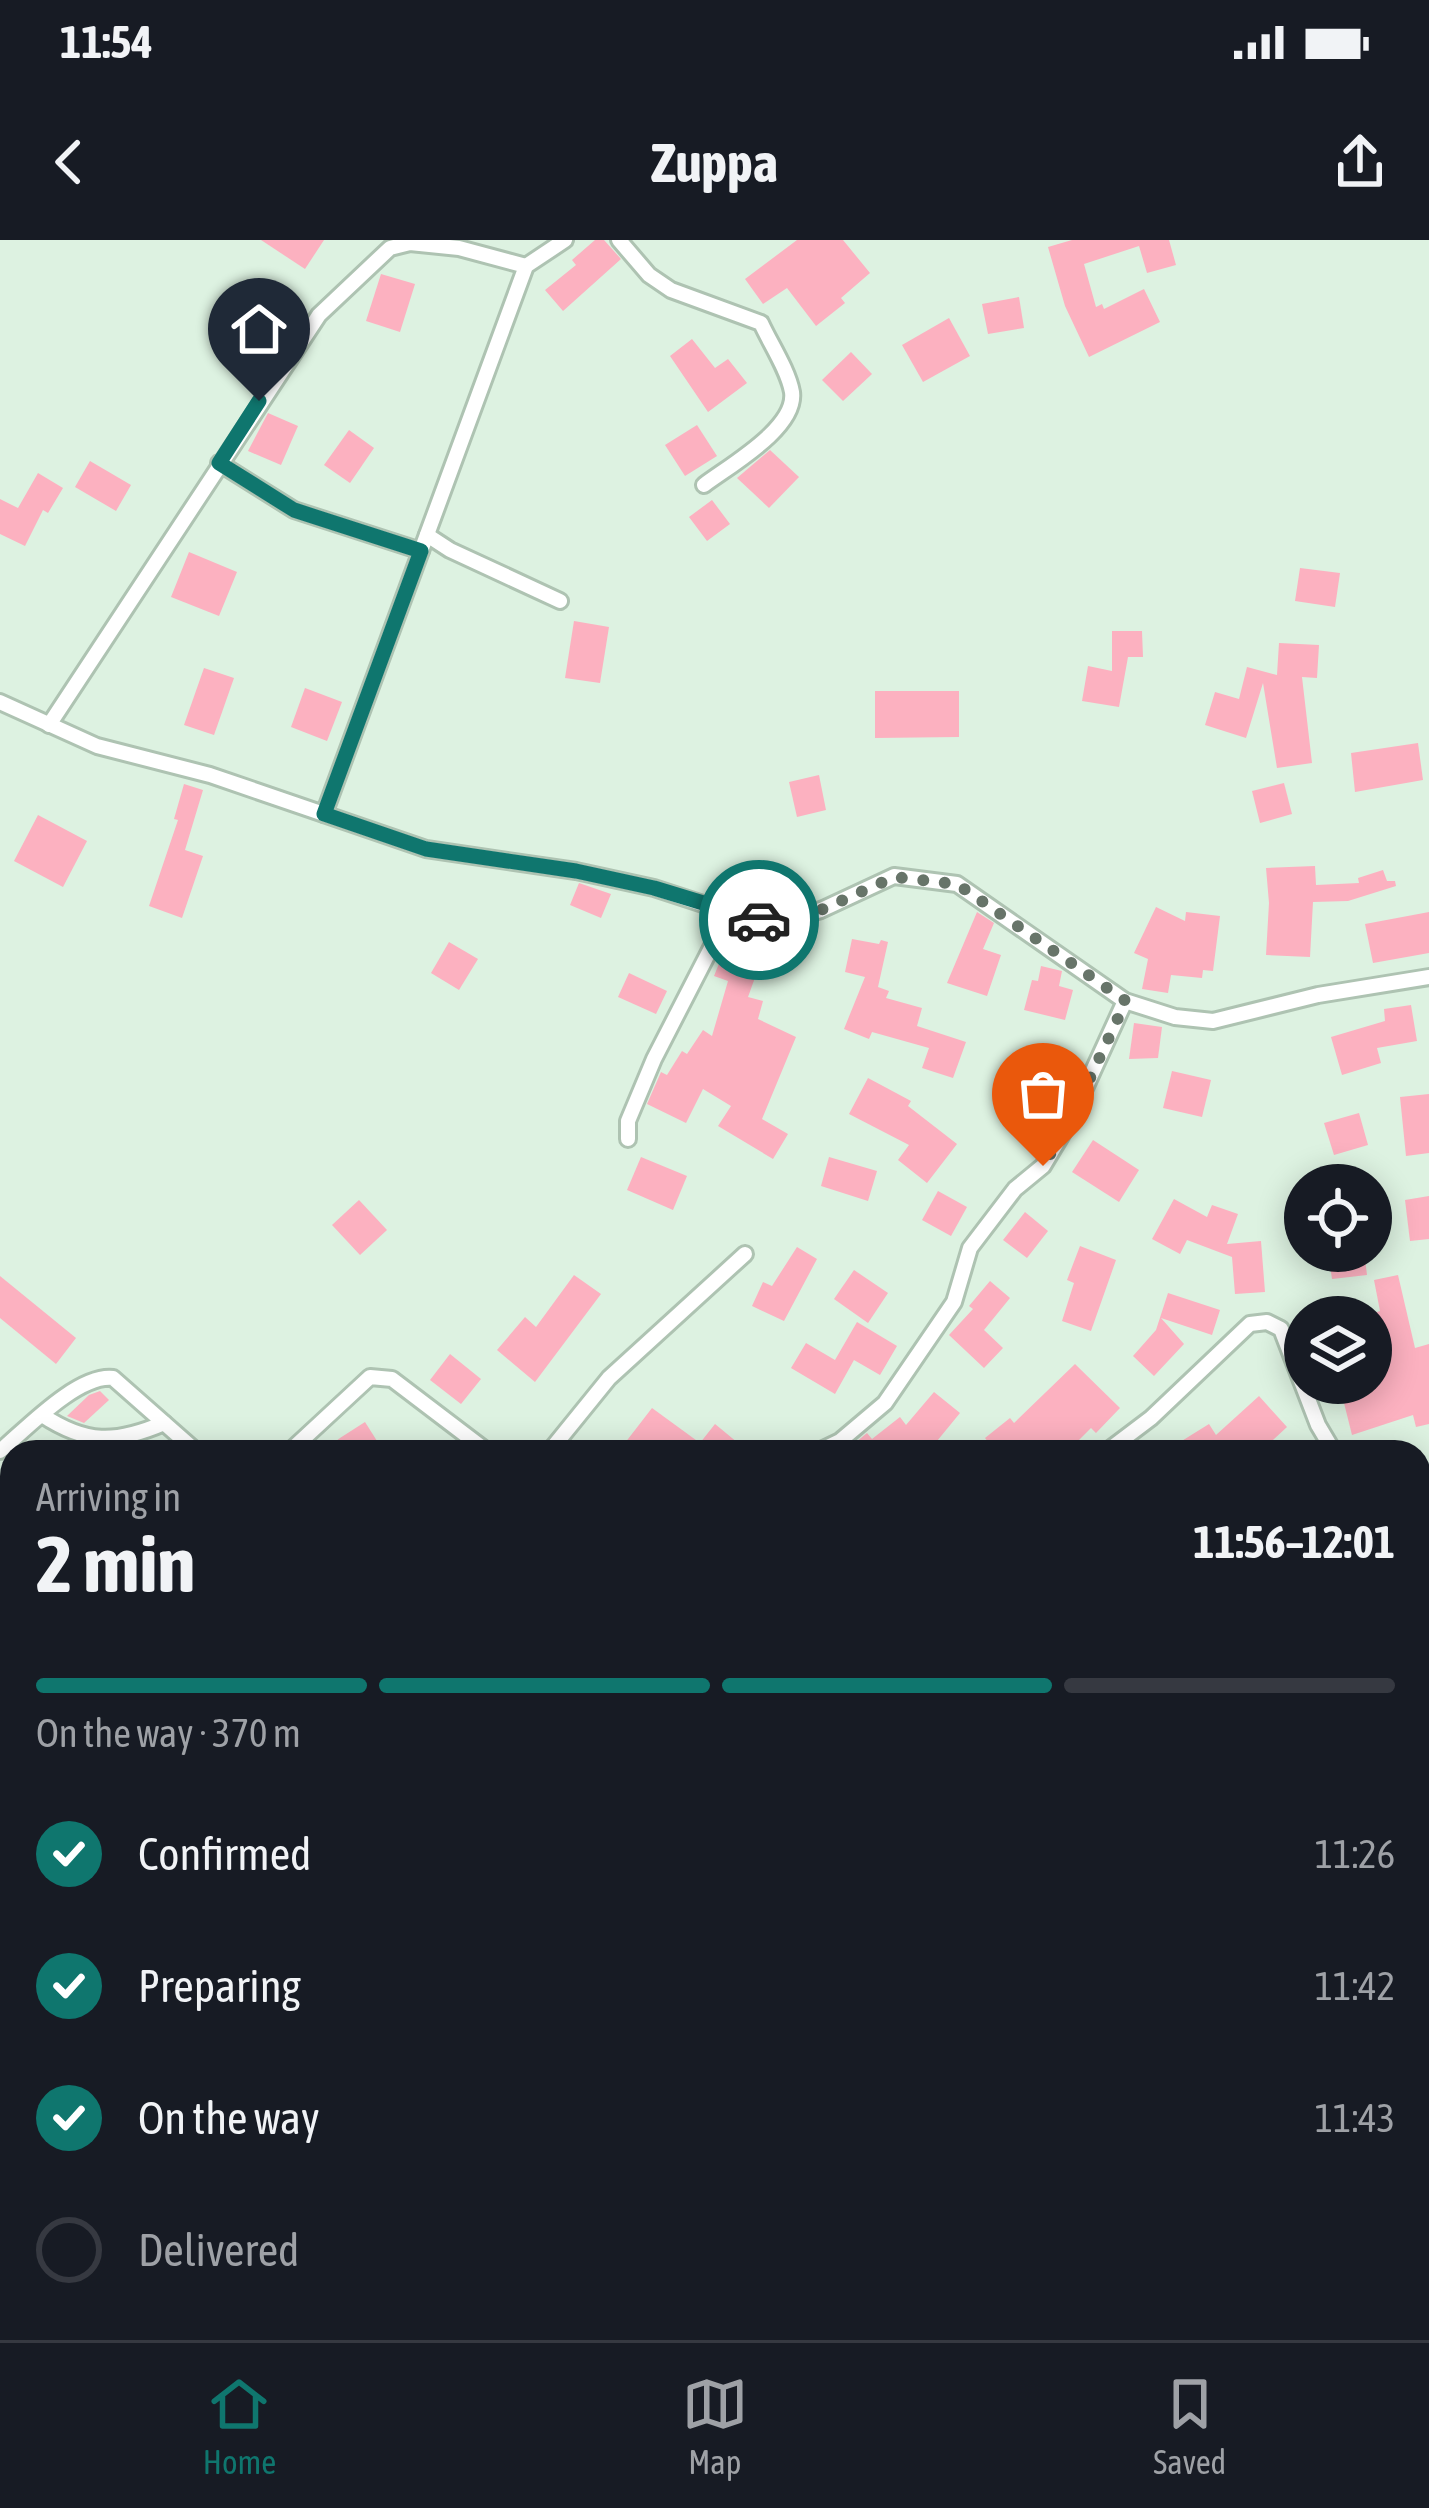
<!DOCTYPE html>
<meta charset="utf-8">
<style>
:root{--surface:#171b24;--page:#242831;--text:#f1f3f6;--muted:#9ea1a6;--line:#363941;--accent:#0f766e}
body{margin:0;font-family:"Asap Condensed",sans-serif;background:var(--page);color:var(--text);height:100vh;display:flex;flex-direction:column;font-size:45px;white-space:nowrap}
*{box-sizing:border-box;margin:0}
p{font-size:39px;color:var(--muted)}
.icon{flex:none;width:66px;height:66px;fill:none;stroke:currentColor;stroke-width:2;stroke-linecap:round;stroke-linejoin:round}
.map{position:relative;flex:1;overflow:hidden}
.drawer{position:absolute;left:0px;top:1200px;width:1431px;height:900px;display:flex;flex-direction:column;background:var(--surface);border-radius:36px 36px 0 0;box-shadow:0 6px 30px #0003}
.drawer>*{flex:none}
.buttons{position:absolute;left:1284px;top:924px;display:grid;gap:24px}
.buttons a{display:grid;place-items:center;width:108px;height:108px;border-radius:50%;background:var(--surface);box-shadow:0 6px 30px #0003;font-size:60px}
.pin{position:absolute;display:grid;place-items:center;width:102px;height:102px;color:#fff;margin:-123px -51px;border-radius:50% 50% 50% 0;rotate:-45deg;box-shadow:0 0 12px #0007}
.pin .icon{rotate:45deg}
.courier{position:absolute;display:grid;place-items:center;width:120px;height:120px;margin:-60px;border:9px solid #0f766e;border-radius:50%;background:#fff;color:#222;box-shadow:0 3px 15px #0007}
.overview em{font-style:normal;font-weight:700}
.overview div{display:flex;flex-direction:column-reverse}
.overview{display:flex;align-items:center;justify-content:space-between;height:204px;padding:0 36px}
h1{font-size:78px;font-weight:700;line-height:90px}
.bar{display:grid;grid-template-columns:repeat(4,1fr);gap:18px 12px;align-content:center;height:144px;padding:0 36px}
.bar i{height:15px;border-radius:9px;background:var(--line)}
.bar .active{background:var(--accent)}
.bar p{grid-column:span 4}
ol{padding:0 36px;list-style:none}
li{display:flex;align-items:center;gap:36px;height:132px}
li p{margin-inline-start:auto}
li .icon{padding:12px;border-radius:50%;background:var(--accent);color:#fff;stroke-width:4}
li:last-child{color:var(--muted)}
li i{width:66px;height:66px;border:6px solid var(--line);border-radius:50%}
.status{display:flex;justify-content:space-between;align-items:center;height:84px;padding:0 60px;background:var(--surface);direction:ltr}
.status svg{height:33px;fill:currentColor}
header{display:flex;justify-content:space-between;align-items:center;height:156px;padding:0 36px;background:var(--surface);font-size:54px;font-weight:700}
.tab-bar{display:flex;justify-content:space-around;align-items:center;height:168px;border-top:3px solid var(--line);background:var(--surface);font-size:33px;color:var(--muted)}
.tab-bar a{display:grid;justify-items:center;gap:6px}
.tab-bar .active{color:var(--accent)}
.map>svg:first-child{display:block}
.building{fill:#fcb1c0}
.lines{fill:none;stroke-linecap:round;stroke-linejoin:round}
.minor-casing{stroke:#aec3b2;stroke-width:20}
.minor{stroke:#fff;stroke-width:14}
.done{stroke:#677469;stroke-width:12;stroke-dasharray:0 21.6}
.route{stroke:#0f766e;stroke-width:15}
</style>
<div class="status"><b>11:54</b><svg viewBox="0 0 49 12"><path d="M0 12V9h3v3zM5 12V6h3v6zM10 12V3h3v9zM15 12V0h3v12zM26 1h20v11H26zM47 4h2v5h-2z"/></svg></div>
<header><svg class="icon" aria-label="back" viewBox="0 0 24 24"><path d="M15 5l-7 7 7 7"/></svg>Zuppa<svg class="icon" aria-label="share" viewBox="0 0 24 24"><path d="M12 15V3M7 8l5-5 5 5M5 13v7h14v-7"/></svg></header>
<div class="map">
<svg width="1429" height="2100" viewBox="0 0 1429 2100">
<rect width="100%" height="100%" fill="#ddf2e1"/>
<g class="building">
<polygon points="261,0 324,0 305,29"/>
<polygon points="595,0 604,0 621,19 563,71 545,50 576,25 572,20"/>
<polygon points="797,0 843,0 870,33 841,58 845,63 816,86 787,48 763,64 745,39"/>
<polygon points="1072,0 1169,0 1176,25 1147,33 1139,6 1084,24 1096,67 1102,64 1104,69 1144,49 1160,82 1089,117 1065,66 1048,7"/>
<polygon points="381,34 415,44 400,92 366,81"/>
<polygon points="268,43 301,72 273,104 239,75"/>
<polygon points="1019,57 1024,88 988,94 982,64"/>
<polygon points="949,78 970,116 923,142 902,105"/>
<polygon points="692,99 715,128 728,119 747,143 708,172 670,116"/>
<polygon points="851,112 872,134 843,161 822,140"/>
<polygon points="268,173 298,186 281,225 248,211"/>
<polygon points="697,185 717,216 685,236 665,205"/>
<polygon points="349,190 374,208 350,243 324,225"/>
<polygon points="770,210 799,237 769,268 737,238"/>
<polygon points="90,221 131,245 116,271 75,247"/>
<polygon points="38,233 63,248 48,273 43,270 25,306 0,294 0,259 18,268"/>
<polygon points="712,260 730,284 707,301 689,277"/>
<polygon points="189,312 237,332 219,376 171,357"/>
<polygon points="1300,328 1340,333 1335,367 1295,361"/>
<polygon points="574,381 609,387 600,443 565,438"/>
<polygon points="1112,391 1142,391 1143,417 1128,417 1119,467 1082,461 1088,426 1112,431"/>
<polygon points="1279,403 1319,405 1317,438 1302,437 1312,523 1277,528 1263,443 1246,498 1205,485 1215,452 1239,459 1247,427 1277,435"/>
<polygon points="204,428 234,438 214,495 184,485"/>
<polygon points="305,448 342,462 327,501 291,487"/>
<polygon points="875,451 959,451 959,497 875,498"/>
<polygon points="1418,503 1423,540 1355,552 1351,513"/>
<polygon points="819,535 826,570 797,577 789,542"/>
<polygon points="1284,543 1292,574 1260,583 1252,551"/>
<polygon points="184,544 203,550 185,610 203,616 182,678 149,666 178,580 174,579"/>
<polygon points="38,575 87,601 63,647 14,621"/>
<polygon points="1315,626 1316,645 1359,643 1358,638 1383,630 1387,641 1395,641 1396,646 1348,661 1313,662 1310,717 1266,715 1269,663 1266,628"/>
<polygon points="579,643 611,654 601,678 570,665"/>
<polygon points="1156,667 1185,681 1186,672 1220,676 1213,731 1203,730 1202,738 1171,735 1168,753 1142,749 1148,719 1134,713"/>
<polygon points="977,672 994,683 983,709 1001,715 987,756 947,743"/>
<polygon points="1429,672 1429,713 1373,723 1365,684"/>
<polygon points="731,694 766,707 748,757 763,761 758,779 796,797 762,879 788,894 773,919 718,886 731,866 703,849 686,883 647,864 661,832 667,835 682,811 687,814 703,790 712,796 728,741 714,736"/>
<polygon points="852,699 879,704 881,700 888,702 878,747 889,751 886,758 922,768 917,786 966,802 953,838 922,828 929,808 872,792 869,799 844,789 865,737 845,732"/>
<polygon points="449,702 478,719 459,750 431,733"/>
<polygon points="1041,726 1062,731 1059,746 1073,750 1065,780 1024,770 1032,740 1038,741"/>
<polygon points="629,733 667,751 656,774 618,757"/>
<polygon points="1411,765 1417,801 1377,808 1381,823 1342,835 1331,797 1385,781 1384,769"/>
<polygon points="1134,783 1162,787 1158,818 1129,819"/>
<polygon points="1027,821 1062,845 1044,873 1008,849"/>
<polygon points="1172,831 1211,840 1202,877 1163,868"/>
<polygon points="868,838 911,861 908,866 957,904 927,943 898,920 909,905 849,874"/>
<polygon points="1429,854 1429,913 1406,916 1400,857"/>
<polygon points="1359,873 1368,905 1334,915 1324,883"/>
<polygon points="1093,900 1139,930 1119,962 1072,932"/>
<polygon points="641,917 687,936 673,970 627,950"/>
<polygon points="829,917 877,931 868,961 821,946"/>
<polygon points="938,951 967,967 951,996 922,980"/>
<polygon points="1429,956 1429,999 1410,1001 1405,960"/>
<polygon points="1174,959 1207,977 1212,965 1238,974 1227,1004 1261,1001 1265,1052 1235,1054 1232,1017 1187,1000 1180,1014 1152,999"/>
<polygon points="359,960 387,990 360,1015 332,985"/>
<polygon points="1025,972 1048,991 1027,1018 1003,1000"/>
<polygon points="1080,1006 1116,1020 1091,1091 1062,1081 1074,1043 1067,1040"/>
<polygon points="797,1007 817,1019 784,1081 752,1066 763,1042 772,1046"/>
<polygon points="1328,1011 1364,1011 1367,1035 1332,1039"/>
<polygon points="854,1030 888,1053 868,1083 834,1059"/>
<polygon points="574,1035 601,1054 535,1142 497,1110 525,1077 536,1087"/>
<polygon points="1398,1035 1415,1108 1429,1104 1429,1184 1416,1187 1413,1175 1352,1195 1339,1143 1371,1143 1371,1116 1384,1111 1374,1073 1380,1071 1374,1040"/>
<polygon points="0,1036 76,1098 56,1124 0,1078"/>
<polygon points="990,1041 1010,1058 984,1090 1003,1108 984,1128 949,1095 973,1069 969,1066"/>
<polygon points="1168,1053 1220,1070 1212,1095 1161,1078 1184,1104 1154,1136 1133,1116 1156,1090"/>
<polygon points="857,1082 897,1106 880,1135 854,1120 835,1154 791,1128 806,1103 835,1120"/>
<polygon points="450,1114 481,1139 461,1164 430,1140"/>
<polygon points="1075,1124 1120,1168 1096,1193 1091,1188 1067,1212 1055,1212 1046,1203 1035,1212 996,1212 985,1198 1010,1178 1014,1183"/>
<polygon points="100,1151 109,1160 84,1183 67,1176 89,1155"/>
<polygon points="934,1152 960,1173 928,1212 855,1212 860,1208 855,1203 867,1193 872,1199 900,1177 906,1185"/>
<polygon points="1259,1156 1287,1187 1260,1212 1164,1212 1209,1184 1216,1195"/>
<polygon points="652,1168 700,1203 715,1184 749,1212 618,1212"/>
<polygon points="365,1182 384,1212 322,1212 340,1198"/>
</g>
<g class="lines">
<defs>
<g id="minor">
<path d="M619,0L649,35L671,50L761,83C770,103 788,130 792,152C797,188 729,226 704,245"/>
<polyline points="219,223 294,270 421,311"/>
<polyline points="427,295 450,310 560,361"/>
<polyline points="0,462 97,506 210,535 426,609 576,631 654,648 752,680 789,679 821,670 894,636 957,644 1125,761 1175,777 1213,781 1318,755 1429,737"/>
<polyline points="49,485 319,75 390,8 410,3 459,8 526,26"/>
<polyline points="324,574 526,26 565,0"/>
<polyline points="628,899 628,881 654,819 729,673"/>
<path d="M42,1175C86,1204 115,1204 164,1183"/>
<path d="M0,1211C26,1189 78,1134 113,1138L197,1212"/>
<polyline points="289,1212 370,1137 392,1139 488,1212"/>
<polyline points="549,1212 609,1138 745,1014"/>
<polyline points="817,1212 840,1201 885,1163 954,1062 970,1008 1015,949 1043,926 1070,881 1125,761"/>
<polyline points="1106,1212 1151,1178 1250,1084 1267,1082 1281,1089 1318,1185 1334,1212"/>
<polyline points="1419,1238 1429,1235"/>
<polyline points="0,1286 12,1300"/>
<polyline points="1419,1338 1429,1350"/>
<polyline points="1419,1555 1429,1548"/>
<polyline points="0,2013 12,2012"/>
<polyline points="1419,2025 1429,2016"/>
<polyline points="1419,2034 1429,2047"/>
<polyline points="1419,2073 1429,2066"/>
<polyline points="451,2088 453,2100"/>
<polyline points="618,2088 621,2100"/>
<polyline points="1014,2088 1018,2100"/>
<polyline points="313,2100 314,2088"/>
<polyline points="1380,2100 1398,2088"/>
</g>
</defs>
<use href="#minor" class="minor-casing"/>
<use href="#minor" class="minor"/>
</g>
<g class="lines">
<polyline class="done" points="759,680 788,679 821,670 894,637 957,644 1126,761 1070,881 1043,926"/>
<polyline class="route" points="259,161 219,223 294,270 421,311 324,574 426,609 576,631 654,648 759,680"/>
</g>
</svg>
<div class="buttons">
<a><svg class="icon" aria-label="locate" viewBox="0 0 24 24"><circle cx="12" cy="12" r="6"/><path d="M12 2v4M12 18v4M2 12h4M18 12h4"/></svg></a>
<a><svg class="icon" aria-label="layers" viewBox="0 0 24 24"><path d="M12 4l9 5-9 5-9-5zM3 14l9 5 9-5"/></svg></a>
</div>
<div class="pin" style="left:1043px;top:926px;background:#ea580c"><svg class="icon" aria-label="bag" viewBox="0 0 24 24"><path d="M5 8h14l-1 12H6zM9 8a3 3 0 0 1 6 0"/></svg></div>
<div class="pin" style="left:259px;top:161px;background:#1f2937"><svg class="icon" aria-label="home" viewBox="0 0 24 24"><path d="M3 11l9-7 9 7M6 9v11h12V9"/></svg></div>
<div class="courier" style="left:759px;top:680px"><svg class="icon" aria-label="car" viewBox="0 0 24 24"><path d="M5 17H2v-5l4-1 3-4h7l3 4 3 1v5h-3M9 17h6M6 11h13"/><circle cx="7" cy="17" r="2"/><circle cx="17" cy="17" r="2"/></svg></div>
<section class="drawer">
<div class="overview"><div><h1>2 min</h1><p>Arriving in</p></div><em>11:56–12:01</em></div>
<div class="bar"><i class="active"></i><i class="active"></i><i class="active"></i><i></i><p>On the way · 370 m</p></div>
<ol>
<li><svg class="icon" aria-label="check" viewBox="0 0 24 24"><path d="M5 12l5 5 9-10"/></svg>Confirmed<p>11:26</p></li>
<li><svg class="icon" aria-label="check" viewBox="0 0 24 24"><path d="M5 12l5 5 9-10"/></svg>Preparing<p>11:42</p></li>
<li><svg class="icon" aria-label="check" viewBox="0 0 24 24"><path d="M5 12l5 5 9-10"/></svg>On the way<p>11:43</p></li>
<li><i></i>Delivered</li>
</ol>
</section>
</div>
<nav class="tab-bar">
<a class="active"><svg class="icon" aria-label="home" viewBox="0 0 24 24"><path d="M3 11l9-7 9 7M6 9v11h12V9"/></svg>Home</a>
<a><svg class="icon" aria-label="map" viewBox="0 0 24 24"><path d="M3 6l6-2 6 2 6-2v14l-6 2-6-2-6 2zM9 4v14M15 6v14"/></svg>Map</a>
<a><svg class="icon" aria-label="saved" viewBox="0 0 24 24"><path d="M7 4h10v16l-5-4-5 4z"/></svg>Saved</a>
</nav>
